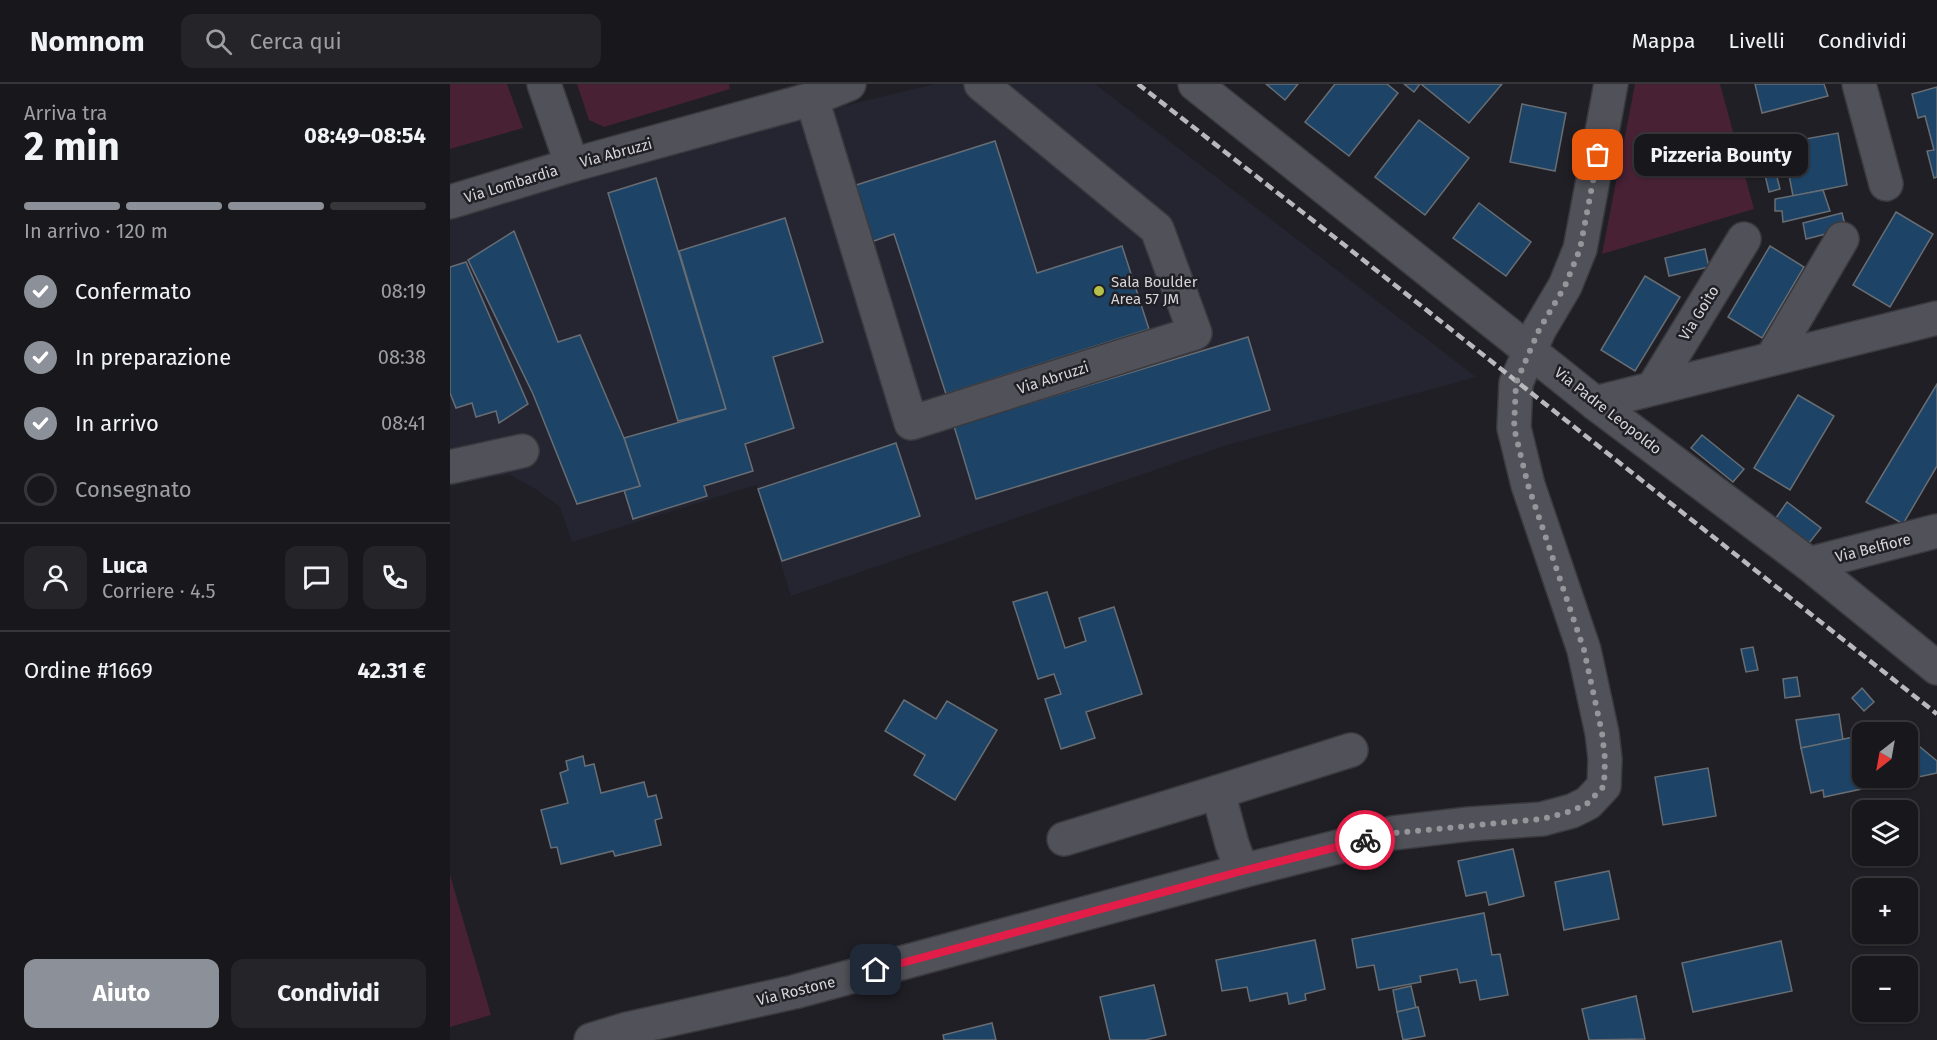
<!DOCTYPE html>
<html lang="it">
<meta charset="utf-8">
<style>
:root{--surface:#17171c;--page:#242429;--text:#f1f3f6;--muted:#9e9fa3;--line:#36363b;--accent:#8c9099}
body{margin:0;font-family:"Fira Sans",sans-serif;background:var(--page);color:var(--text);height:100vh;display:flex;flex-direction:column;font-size:22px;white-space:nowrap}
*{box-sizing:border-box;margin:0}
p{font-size:20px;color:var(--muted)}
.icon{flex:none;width:33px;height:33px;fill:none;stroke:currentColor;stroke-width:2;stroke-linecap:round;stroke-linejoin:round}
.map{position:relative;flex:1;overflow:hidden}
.sheet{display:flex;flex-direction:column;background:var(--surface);width:450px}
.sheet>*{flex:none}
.needle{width:39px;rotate:211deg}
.buttons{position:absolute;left:1402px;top:638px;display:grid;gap:12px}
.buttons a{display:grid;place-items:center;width:66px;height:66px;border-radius:12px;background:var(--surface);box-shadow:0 2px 4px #0004,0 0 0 2px var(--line);font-size:30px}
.pin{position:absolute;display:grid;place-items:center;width:51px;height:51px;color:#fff;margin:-26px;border-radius:12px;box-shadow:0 3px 9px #0006}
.courier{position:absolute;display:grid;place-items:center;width:60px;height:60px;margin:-30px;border:4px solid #e11d48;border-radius:50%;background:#fff;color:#222;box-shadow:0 2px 8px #0007}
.bubble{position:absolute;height:42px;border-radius:12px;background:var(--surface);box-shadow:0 2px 4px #0004,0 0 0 2px var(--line);font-size:20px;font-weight:700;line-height:42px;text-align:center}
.overview em{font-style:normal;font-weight:700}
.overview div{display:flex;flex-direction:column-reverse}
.overview{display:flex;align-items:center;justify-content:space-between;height:102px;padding:0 24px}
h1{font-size:39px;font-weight:700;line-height:45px}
.bar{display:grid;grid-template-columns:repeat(4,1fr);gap:9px 6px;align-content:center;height:72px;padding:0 24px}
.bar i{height:8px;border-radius:4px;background:var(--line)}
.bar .current{background:var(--accent)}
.bar p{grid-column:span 4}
.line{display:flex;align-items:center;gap:15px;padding:0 24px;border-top:2px solid var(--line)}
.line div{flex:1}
.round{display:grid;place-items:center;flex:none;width:63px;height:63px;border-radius:12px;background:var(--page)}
ol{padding:0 24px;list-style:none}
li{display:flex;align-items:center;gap:18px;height:66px}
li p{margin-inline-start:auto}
li .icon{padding:6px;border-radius:50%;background:var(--accent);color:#fff;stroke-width:4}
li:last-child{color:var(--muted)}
li i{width:33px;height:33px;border:3px solid var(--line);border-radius:50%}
.primary-button{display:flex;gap:12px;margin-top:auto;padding:12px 24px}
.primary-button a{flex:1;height:69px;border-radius:12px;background:var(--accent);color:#fff;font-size:24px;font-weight:700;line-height:69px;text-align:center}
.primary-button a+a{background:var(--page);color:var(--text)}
header{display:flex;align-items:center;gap:36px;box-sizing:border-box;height:84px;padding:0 30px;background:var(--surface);border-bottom:2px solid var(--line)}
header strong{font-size:28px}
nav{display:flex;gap:33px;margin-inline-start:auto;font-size:21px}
.search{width:420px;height:54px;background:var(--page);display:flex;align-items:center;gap:15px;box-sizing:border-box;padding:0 21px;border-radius:12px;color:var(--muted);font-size:22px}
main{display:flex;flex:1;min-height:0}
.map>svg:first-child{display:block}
.built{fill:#252531}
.green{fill:#482135}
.building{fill:#1d4467;stroke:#686d73;stroke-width:1.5}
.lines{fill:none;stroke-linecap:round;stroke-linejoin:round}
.minor-casing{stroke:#3a3a3f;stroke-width:36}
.minor{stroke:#515259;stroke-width:33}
.rail{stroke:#b9b9bd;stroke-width:4.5;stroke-dasharray:9 4.5;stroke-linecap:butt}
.done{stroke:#95959a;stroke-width:6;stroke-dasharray:0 10.8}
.route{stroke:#e11d48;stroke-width:8}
.poi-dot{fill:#b6c149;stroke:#1f1f25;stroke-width:2}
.labels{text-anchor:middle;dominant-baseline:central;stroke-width:5;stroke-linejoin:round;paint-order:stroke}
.street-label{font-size:15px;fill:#d5d5d9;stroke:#1f1f25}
.poi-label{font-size:15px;fill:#d5d5d9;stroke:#1f1f25;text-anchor:start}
</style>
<header>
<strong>Nomnom</strong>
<div class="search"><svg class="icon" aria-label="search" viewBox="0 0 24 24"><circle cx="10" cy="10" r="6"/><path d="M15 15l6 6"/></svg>Cerca qui</div>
<nav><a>Mappa</a><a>Livelli</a><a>Condividi</a></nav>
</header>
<main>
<section class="sheet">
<div class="overview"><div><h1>2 min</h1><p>Arriva tra</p></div><em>08:49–08:54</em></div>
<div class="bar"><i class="current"></i><i class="current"></i><i class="current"></i><i></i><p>In arrivo · 120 m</p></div>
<ol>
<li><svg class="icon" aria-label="check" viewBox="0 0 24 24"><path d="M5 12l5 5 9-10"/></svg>Confermato<p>08:19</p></li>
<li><svg class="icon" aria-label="check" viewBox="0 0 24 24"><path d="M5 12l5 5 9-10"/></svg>In preparazione<p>08:38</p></li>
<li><svg class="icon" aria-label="check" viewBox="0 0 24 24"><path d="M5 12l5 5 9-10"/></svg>In arrivo<p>08:41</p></li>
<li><i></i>Consegnato</li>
</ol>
<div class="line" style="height:108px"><a class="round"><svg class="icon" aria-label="person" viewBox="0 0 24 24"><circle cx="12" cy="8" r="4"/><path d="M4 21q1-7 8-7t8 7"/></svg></a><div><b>Luca</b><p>Corriere · 4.5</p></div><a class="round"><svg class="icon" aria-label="chat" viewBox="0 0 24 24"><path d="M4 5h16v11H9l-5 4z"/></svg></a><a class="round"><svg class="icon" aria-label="phone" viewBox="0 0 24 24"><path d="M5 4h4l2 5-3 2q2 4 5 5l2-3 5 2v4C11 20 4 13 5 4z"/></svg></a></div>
<div class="line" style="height:78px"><div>Ordine #1669</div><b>42.31 €</b></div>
<div class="primary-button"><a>Aiuto</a><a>Condividi</a></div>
</section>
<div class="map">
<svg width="1487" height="956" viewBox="0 0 1487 956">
<rect width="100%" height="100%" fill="#1f1f25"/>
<polygon class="built" points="485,0 645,0 1026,293 777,361 341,512 306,401 122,458 110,423 86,405 58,390 0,402 0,136 352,32"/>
<g class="green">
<polygon points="0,0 57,0 73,44 0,65"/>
<polygon points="127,0 279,0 280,5 154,43 139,36"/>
<polygon points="1185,0 1270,0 1304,125 1152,170"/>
<polygon points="0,791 41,931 0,943"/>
</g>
<g class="building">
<polygon points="816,0 848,0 835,16"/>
<polygon points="885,0 937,0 948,9 899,72 855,38"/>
<polygon points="954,0 970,0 964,8"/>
<polygon points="971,0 1052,0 1019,39"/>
<polygon points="1305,0 1374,0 1378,12 1312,29"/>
<polygon points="1487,3 1487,93 1484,94 1477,67 1484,66 1475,32 1468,34 1462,10"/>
<polygon points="1072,20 1116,29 1105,87 1060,78"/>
<polygon points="969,36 1019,74 975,131 925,93"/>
<polygon points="1388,49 1397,101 1343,112 1333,59"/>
<polygon points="545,57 587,189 672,162 699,245 496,310 444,150 421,158 403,102"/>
<polygon points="1326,89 1330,105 1319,108 1315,91"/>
<polygon points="206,94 276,325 228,337 158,109"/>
<polygon points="1373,106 1380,127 1333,138 1332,127 1325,127 1325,115"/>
<polygon points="1029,119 1081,158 1056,192 1003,154"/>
<polygon points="1446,128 1483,150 1440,223 1403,201"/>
<polygon points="1392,129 1396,145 1356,155 1353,139"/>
<polygon points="335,134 373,258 323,273 344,344 295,360 303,387 254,402 257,412 183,435 174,406 190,402 174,354 276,325 229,167"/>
<polygon points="64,147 108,258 130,251 174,354 190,402 127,420 83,310 18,176"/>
<polygon points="1320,162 1354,183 1312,254 1278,233"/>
<polygon points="1255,165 1259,183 1219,192 1215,174"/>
<polygon points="16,178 78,320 49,339 46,327 26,333 22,319 6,324 0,309 0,183"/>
<polygon points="1195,192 1230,213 1185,287 1151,266"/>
<polygon points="798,253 820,326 526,415 504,342"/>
<polygon points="1487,300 1487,382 1453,440 1416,418"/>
<polygon points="1348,311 1384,332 1340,406 1304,384"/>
<polygon points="1252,351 1294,385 1283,398 1241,364"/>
<polygon points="446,359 470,432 332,477 308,405"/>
<polygon points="1337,418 1371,444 1359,459 1326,434"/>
<polygon points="597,508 615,564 636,557 629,534 664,523 692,610 636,628 645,654 611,665 595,615 611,610 604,590 588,595 563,518"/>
<polygon points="1303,563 1308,586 1296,588 1291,565"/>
<polygon points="1347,593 1350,612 1335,614 1333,595"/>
<polygon points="1412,604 1424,618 1414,627 1402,614"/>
<polygon points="454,616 486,635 497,617 547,646 505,716 464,691 475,671 435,647"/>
<polygon points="1389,630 1393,656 1351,664 1346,636"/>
<polygon points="1413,651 1413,693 1458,693 1458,653 1487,677 1487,689 1374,713 1373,706 1361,709 1351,664"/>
<polygon points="133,672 135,682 144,680 151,709 194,698 198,713 206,711 212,734 205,736 211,761 165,772 163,767 111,780 107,763 101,764 91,726 118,719 110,689 118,686 116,677"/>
<polygon points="1258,684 1266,732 1213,741 1205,693"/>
<polygon points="1063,765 1074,812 1039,821 1036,808 1016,812 1008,777"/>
<polygon points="1159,787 1169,835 1114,846 1105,798"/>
<polygon points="1034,829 1042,871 1050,870 1058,911 1030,916 1026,896 1010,899 1007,885 970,892 971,898 929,906 924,881 907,884 902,855"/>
<polygon points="865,856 875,905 855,910 856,916 839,920 837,909 800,917 797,903 772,907 766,876"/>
<polygon points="1331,857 1342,907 1243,928 1232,879"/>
<polygon points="704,901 716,951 695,956 660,956 650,913"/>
<polygon points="961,902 966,924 947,928 943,906"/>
<polygon points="1186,912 1195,955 1139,956 1132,925"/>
<polygon points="968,923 975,952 953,956 947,928"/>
<polygon points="542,939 546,956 494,956 493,951"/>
</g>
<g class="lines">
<defs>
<g id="minor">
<polyline points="94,0 122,81"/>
<polyline points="745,0 1145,319 1359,480 1487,584"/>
<polyline points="1409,0 1436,100"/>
<polyline points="362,15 461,339 745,249 707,145 531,0"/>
<polyline points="0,118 122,81 362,15 399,0"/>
<polyline points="1322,274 1392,155"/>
<polyline points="1203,304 1294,155"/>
<polyline points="1145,319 1487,234"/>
<polyline points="0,383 72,367"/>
<polyline points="1359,480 1487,447"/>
<polyline points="768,708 901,666"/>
<polyline points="614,755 768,708 782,760 792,787"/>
<polyline points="141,956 177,945 344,908 792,787 943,749 1019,740 1092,735 1122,727 1138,719 1154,702 1155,675 1152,649 1134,566 1078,401 1064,344 1066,299 1089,246 1115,202 1130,165 1161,0"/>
</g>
</defs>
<use href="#minor" class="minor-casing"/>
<use href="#minor" class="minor"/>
<polyline class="rail" points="688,0 888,156 1487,630"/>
</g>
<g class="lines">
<polyline class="done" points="915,756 944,749 1092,735 1122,727 1138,719 1154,702 1155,675 1152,649 1134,566 1078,401 1064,344 1066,299 1089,246 1115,202 1130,165 1148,71"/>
<polyline class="route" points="426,886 792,787 915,756"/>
</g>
<circle class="poi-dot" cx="649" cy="207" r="6"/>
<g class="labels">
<g class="street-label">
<text transform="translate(166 69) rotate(-15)">Via Abruzzi</text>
<text transform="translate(61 100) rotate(-17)">Via Lombardia</text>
<text transform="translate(1249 229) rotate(-58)">Via Goito</text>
<text transform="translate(603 294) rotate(-18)">Via Abruzzi</text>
<text transform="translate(1158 327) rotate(38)">Via Padre Leopoldo</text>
<text transform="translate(1423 464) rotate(-14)">Via Belfiore</text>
<text transform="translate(346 907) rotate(-14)">Via Rostone</text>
</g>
<g class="poi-label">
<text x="661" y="198">Sala Boulder<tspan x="661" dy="17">Area 57 JM</tspan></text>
</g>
</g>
</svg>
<div class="buttons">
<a><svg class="needle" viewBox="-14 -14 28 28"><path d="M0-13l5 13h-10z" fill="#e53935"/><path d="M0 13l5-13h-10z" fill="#9e9fa3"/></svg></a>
<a><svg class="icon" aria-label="layers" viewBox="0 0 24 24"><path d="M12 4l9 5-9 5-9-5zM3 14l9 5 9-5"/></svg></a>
<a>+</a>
<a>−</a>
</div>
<div class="pin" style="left:1148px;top:71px;background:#ea580c"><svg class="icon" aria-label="bag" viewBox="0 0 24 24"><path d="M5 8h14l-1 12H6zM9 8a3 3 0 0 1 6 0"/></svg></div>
<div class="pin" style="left:426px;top:886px;background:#1f2937"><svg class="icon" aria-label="home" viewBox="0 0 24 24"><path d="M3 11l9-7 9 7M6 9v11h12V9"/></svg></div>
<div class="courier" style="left:915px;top:756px"><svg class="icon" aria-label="bike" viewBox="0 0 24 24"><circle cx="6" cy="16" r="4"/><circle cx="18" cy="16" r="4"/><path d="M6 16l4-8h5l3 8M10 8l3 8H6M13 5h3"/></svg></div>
<div class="bubble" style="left:1184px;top:50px;width:174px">Pizzeria Bounty</div>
</div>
</main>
